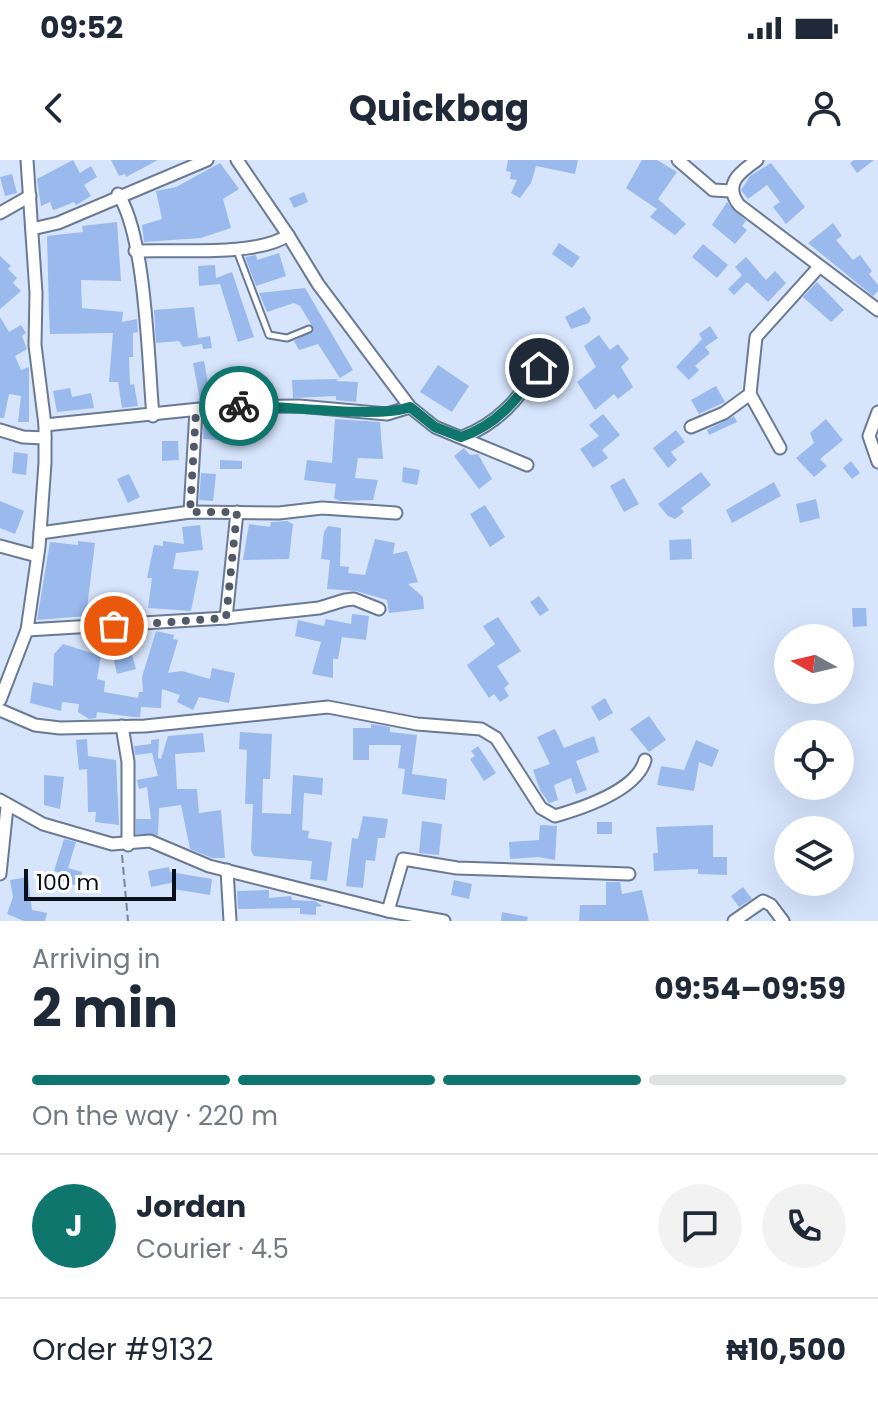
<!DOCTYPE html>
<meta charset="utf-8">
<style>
:root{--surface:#fff;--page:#f2f2f3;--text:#1f2937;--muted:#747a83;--line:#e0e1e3;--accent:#0f766e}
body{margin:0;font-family:Poppins,sans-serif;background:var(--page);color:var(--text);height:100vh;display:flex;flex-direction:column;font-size:30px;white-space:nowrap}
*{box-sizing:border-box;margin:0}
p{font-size:26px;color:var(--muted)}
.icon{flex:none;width:44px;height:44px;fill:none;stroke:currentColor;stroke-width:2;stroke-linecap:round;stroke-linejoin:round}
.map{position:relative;height:761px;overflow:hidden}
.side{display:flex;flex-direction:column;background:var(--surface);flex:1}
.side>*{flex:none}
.needle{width:52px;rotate:278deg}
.buttons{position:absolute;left:774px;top:464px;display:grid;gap:16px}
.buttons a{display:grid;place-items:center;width:80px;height:80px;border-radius:50%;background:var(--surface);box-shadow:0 8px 32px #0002;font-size:40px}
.scale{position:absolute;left:24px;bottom:20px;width:152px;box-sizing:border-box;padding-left:8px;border:4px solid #0a101a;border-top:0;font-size:22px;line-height:28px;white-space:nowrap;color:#0a101a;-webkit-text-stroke:6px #fff;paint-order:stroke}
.pin{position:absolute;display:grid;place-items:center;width:68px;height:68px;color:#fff;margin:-34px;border:4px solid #fff;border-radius:50%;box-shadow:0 2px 8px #0007}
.courier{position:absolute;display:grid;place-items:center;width:80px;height:80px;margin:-40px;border:6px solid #0f766e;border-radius:50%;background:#fff;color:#222;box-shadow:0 2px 10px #0007}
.headline em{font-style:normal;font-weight:700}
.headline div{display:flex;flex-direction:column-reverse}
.headline{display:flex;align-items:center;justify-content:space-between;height:136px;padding:0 32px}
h1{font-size:52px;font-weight:700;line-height:60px}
.bar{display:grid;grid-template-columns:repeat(4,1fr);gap:12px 8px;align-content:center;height:96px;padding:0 32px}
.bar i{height:10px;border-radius:6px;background:var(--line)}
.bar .current{background:var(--accent)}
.bar p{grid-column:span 4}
.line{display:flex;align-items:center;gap:20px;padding:0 32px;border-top:2px solid var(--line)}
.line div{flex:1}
.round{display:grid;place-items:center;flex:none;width:84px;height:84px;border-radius:42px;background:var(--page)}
.status{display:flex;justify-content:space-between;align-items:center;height:56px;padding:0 40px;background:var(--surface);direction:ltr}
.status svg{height:22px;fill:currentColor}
header{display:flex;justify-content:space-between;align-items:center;height:104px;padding:0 32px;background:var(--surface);font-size:36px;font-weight:700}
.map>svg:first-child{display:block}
.building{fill:#9abaee}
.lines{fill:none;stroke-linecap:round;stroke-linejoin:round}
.service-casing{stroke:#6a7a94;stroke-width:9}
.minor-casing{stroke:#6a7a94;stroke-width:15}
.path{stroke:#798495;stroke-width:2;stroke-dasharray:8 4;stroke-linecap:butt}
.service{stroke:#fff;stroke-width:5}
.minor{stroke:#fff;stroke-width:11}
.done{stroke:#515a69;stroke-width:8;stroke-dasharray:0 14.4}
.route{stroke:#0f766e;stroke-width:10}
</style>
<div class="status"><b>09:52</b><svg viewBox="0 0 49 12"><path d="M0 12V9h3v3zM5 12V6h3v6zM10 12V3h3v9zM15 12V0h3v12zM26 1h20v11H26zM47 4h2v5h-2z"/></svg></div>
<header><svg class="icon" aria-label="back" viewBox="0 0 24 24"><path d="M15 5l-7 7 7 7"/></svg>Quickbag<svg class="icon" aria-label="person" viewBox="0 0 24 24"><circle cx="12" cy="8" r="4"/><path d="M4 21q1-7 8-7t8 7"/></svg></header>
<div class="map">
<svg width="878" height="761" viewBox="0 0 878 761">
<rect width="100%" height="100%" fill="#d6e4fc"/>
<g class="building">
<polygon points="73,0 80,13 91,6 97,17 84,25 91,36 76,45 74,42 57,49 53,50 50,42 41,46 37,19"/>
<polygon points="111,0 158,0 126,17 125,14 119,16"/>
<polygon points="508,0 578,0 575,14 536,6 531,23 520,38 511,33 517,20 510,19 511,12 506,11"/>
<polygon points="642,0 657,0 677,12 658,39 686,64 675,75 650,57 657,49 626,28"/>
<polygon points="854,0 874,0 857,13 850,3"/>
<polygon points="220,3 239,29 223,39 231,68 201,78 144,82 142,65 162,59 156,31 176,27"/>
<polygon points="771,3 805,47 786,64 773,47 780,42 767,25 748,39 741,30 750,16"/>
<polygon points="12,14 17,33 5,36 0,17"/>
<polygon points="304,32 308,42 294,48 289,38"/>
<polygon points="727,42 746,61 742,66 747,70 735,84 712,65"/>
<polygon points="117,62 121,121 81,120 82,148 123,152 122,162 137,159 138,172 133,173 133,197 129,197 130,225 134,224 138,246 122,248 118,222 109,222 113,173 50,174 49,153 47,76 83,72 82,66"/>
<polygon points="833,63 842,76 836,80 853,100 860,95 872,111 869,114 878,125 878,131 873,136 808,83"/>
<polygon points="559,83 580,97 572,108 552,94"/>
<polygon points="703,84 728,105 717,118 692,97"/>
<polygon points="279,93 286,116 256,126 245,97 256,95 257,100"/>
<polygon points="0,96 11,106 8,109 17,118 13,123 21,131 0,149"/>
<polygon points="746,97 766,120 775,111 786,123 768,142 747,122 734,135 728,129 742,115 735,107"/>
<polygon points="215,105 216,118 232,112 254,177 238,182 220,124 199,126 198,106"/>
<polygon points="817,122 844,150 831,162 803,137"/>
<polygon points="305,128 353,210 340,218 318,184 299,190 294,181 314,169 300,146 294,143 267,152 259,133"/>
<polygon points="194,147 198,178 210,176 212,188 203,189 202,184 183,187 179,181 156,183 154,150"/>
<polygon points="584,147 591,158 589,163 571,169 565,157"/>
<polygon points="0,157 9,172 21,165 26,173 22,176 27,189 15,196 21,210 29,207 29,262 18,262 21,236 9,234 4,258 0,258"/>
<polygon points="710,166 718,178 705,187 710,193 695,206 699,210 689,220 676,207 702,179 699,174"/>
<polygon points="599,175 610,190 618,184 629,199 621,207 633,227 618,239 614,234 595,250 577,222 596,207 584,186"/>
<polygon points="204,201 211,239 200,240 193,203"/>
<polygon points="438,205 469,226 452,252 420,232"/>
<polygon points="339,219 336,221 358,222 356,242 336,240 336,236 293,238 292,220"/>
<polygon points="716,226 725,242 699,254 691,240"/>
<polygon points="70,228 72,237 91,233 94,248 57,252 53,231"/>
<polygon points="603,254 620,275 602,290 608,298 593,308 580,289 599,276 589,265"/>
<polygon points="734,256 737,262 709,275 707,270"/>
<polygon points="335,259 380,262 383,299 358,298 355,318 378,320 373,340 340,341 334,338 336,324 304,320 307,300 332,303"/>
<polygon points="826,259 843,280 820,299 827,306 814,317 796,298 814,283 810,273"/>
<polygon points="204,260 219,261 218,280 203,279"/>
<polygon points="676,270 685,282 671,292 677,300 668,308 653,288"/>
<polygon points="162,281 178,281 179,300 162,301"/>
<polygon points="464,288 470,295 478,294 492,319 479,329 454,296"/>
<polygon points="14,292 28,294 26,315 12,313"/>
<polygon points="220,300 242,301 242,309 220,309"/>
<polygon points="851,301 860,313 852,319 843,308"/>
<polygon points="403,307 420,310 417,325 402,322"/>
<polygon points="701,312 711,325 681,348 684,352 675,359 668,356 658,344"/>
<polygon points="201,313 216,314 213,341 199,340"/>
<polygon points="129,314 140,337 128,343 117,319"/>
<polygon points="624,318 639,344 624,352 610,326"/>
<polygon points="774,322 781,336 732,363 726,350"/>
<polygon points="816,339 820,358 800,363 796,344"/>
<polygon points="0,341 24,351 15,374 0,368"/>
<polygon points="485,345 505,377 490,387 470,354"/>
<polygon points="287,361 293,364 289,399 243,400 249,364 270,367 271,362"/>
<polygon points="200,365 203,390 176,393 173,409 199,411 191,451 148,448 152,418 147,418 154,385 163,386 163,381 184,384 182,367"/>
<polygon points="328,366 341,368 340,406 349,407 348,413 365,415 375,379 395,383 393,394 407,391 418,422 408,424 423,437 424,449 389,453 387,440 356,431 327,429 330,400 321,399 324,372"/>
<polygon points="691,379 692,399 670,400 669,380"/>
<polygon points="78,381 95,383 86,456 37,460 50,382 78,385"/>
<polygon points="539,436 549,450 540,456 530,442"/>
<polygon points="852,448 866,448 867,466 853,467"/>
<polygon points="352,454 369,456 366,480 342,477 338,499 333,499 333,518 312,514 321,482 295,476 298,460 324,466 326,459 351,464"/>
<polygon points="498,457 521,491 497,506 509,524 504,528 509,536 500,542 494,534 489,538 467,505 495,484 483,466"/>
<polygon points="156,471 174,475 173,479 178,480 168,513 182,511 210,519 212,508 235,513 229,543 199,537 193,550 177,542 180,535 162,529 161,548 141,547 140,557 133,557 97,552 96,558 89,559 78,552 79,544 62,542 61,551 30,543 33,522 53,526 54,494 63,484 101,496 97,519 105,521 104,532 138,538 139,532 143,532 142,517"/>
<polygon points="131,491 136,509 117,514 113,496"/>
<polygon points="605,538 613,553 599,561 591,547"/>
<polygon points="649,556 666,580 649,592 630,569"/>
<polygon points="371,564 390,567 390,572 417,575 412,614 447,619 445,640 402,634 405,609 398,608 401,585 369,585 369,600 353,600 353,568 371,568"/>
<polygon points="555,569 564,588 594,576 599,592 576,601 587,630 576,634 571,618 554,625 558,640 549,643 540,630 533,610 550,604 537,577"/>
<polygon points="240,572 272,574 270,619 263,619 262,653 291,654 293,615 323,618 322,635 304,633 302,670 309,671 308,678 332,682 327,721 310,719 312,701 254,696 251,690 253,644 245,644 247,590 239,589"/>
<polygon points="203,573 205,592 175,594 177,629 197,629 199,653 221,650 225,698 212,698 190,689 181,645 159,648 158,675 136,674 136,659 151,659 147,627 139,629 137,620 158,616 152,593 135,595 134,586 151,584 151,580 159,579 158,598 161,599 168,576"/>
<polygon points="87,579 88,596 116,600 119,665 95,662 96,652 88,652 87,609 79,610 76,580"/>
<polygon points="696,580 719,590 712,607 699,602 694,631 657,625 661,606 684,610"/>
<polygon points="478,586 496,613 484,621 470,599 475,596 471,591"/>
<polygon points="44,615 64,617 60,649 44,645"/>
<polygon points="363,656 388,659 385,678 378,678 375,701 366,700 363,728 346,726 352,678 358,679"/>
<polygon points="422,661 442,664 439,695 419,693"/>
<rect x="597" y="662" width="15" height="12"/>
<polygon points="540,665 557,666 555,700 538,697 510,699 509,682 539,680"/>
<polygon points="713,665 713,697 727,697 727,715 698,714 698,709 654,711 653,693 658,693 656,667"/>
<polygon points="64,679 76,682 68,708 82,712 78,726 61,721 63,714 54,711"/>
<polygon points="169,707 170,712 212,719 210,735 173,729 175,722 151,727 148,711"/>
<polygon points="28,717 32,750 47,753 45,761 24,761 7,754 13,737 10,720"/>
<polygon points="454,720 472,724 469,739 451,735"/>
<polygon points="606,722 620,722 622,734 642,730 649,761 579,761 580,745 606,745"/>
<polygon points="743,727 752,739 739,747 731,736"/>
<polygon points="269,730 269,738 291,736 292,740 315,741 322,746 316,747 316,755 300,754 300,748 238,749 237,731"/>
<polygon points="502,752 528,757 527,761 501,761"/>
</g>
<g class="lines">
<defs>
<polyline id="service" points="237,91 269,175 287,178 309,169"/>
<g id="minor">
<polyline points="678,0 713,30 731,31"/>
<path d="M757,0C740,12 723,24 739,45L878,150"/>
<path d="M118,34C146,76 148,201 153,256"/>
<polyline points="0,53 30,36"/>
<polyline points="32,69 58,63 207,0"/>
<polyline points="288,75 318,124 410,247 435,267 527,305"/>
<path d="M135,91C175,89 258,97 288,75L237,0"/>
<polyline points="878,252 869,276 878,302"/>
<polyline points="45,265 219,247 299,246 387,254 410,247"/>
<polyline points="691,267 724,253 750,234"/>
<polyline points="0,270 23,277 45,278"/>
<path d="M462,277C498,264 518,239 539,208"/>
<polyline points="780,288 750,234 756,177 818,108"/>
<polyline points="190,352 196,251"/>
<polyline points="40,373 190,352 279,353 322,348 396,353"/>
<polyline points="0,386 37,396"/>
<polyline points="226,458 237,352"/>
<polyline points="27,470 226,458 319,448 345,440 354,439 379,449"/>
<polyline points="0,540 27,470 39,387 45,303 45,265 35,185 36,133 27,0"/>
<path d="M0,550L35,565L60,568L145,566L328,547L417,564L481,569L496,578L541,648L555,656C583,648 637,630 645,600"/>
<polyline points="122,566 128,602 128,685"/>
<polyline points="0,640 43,664 112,684 150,681 209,706 388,751 444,761"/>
<polyline points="227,710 230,761"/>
<polyline points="0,714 7,647"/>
<polyline points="388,751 403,699 457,708 629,714"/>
<polyline points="734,761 763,741 771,745 783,761"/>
</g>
</defs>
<use href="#service" class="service-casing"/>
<use href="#minor" class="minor-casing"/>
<polyline class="path" points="122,695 128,761"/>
<use href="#service" class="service"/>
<use href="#minor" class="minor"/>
</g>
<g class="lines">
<polyline class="done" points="114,466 226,458 237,352 190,352 196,251 239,246"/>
<path class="route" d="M239,246C282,245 378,259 410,247L435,267L461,277C497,265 518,239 539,208"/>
</g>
</svg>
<div class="buttons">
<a><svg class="needle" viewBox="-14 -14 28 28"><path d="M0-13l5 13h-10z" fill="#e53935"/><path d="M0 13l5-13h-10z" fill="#747a83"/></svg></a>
<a><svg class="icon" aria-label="locate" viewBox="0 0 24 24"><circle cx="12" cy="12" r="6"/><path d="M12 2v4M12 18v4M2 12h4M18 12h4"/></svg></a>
<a><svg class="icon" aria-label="layers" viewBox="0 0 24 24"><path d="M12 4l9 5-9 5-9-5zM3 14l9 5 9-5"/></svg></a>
</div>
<div class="scale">100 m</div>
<div class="pin" style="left:114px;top:466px;background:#ea580c"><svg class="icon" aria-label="bag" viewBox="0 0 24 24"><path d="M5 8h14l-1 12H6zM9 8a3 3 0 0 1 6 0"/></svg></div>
<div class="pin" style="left:539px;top:208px;background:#1f2937"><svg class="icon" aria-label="home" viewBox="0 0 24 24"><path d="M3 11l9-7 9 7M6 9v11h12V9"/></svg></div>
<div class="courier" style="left:239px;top:246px"><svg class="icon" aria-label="bike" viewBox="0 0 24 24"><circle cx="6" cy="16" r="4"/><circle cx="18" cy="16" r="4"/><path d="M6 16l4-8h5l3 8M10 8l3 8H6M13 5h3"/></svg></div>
</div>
<section class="side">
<div class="headline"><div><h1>2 min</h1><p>Arriving in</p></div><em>09:54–09:59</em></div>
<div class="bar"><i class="current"></i><i class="current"></i><i class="current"></i><i></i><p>On the way · 220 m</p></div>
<div class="line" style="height:144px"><b class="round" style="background:var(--accent);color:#fff">J</b><div><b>Jordan</b><p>Courier · 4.5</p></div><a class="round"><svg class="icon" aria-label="chat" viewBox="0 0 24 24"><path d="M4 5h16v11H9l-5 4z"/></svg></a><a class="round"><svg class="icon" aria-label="phone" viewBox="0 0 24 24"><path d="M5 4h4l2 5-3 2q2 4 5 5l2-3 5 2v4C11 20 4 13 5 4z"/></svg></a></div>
<div class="line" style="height:104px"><div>Order #9132</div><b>₦10,500</b></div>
</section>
